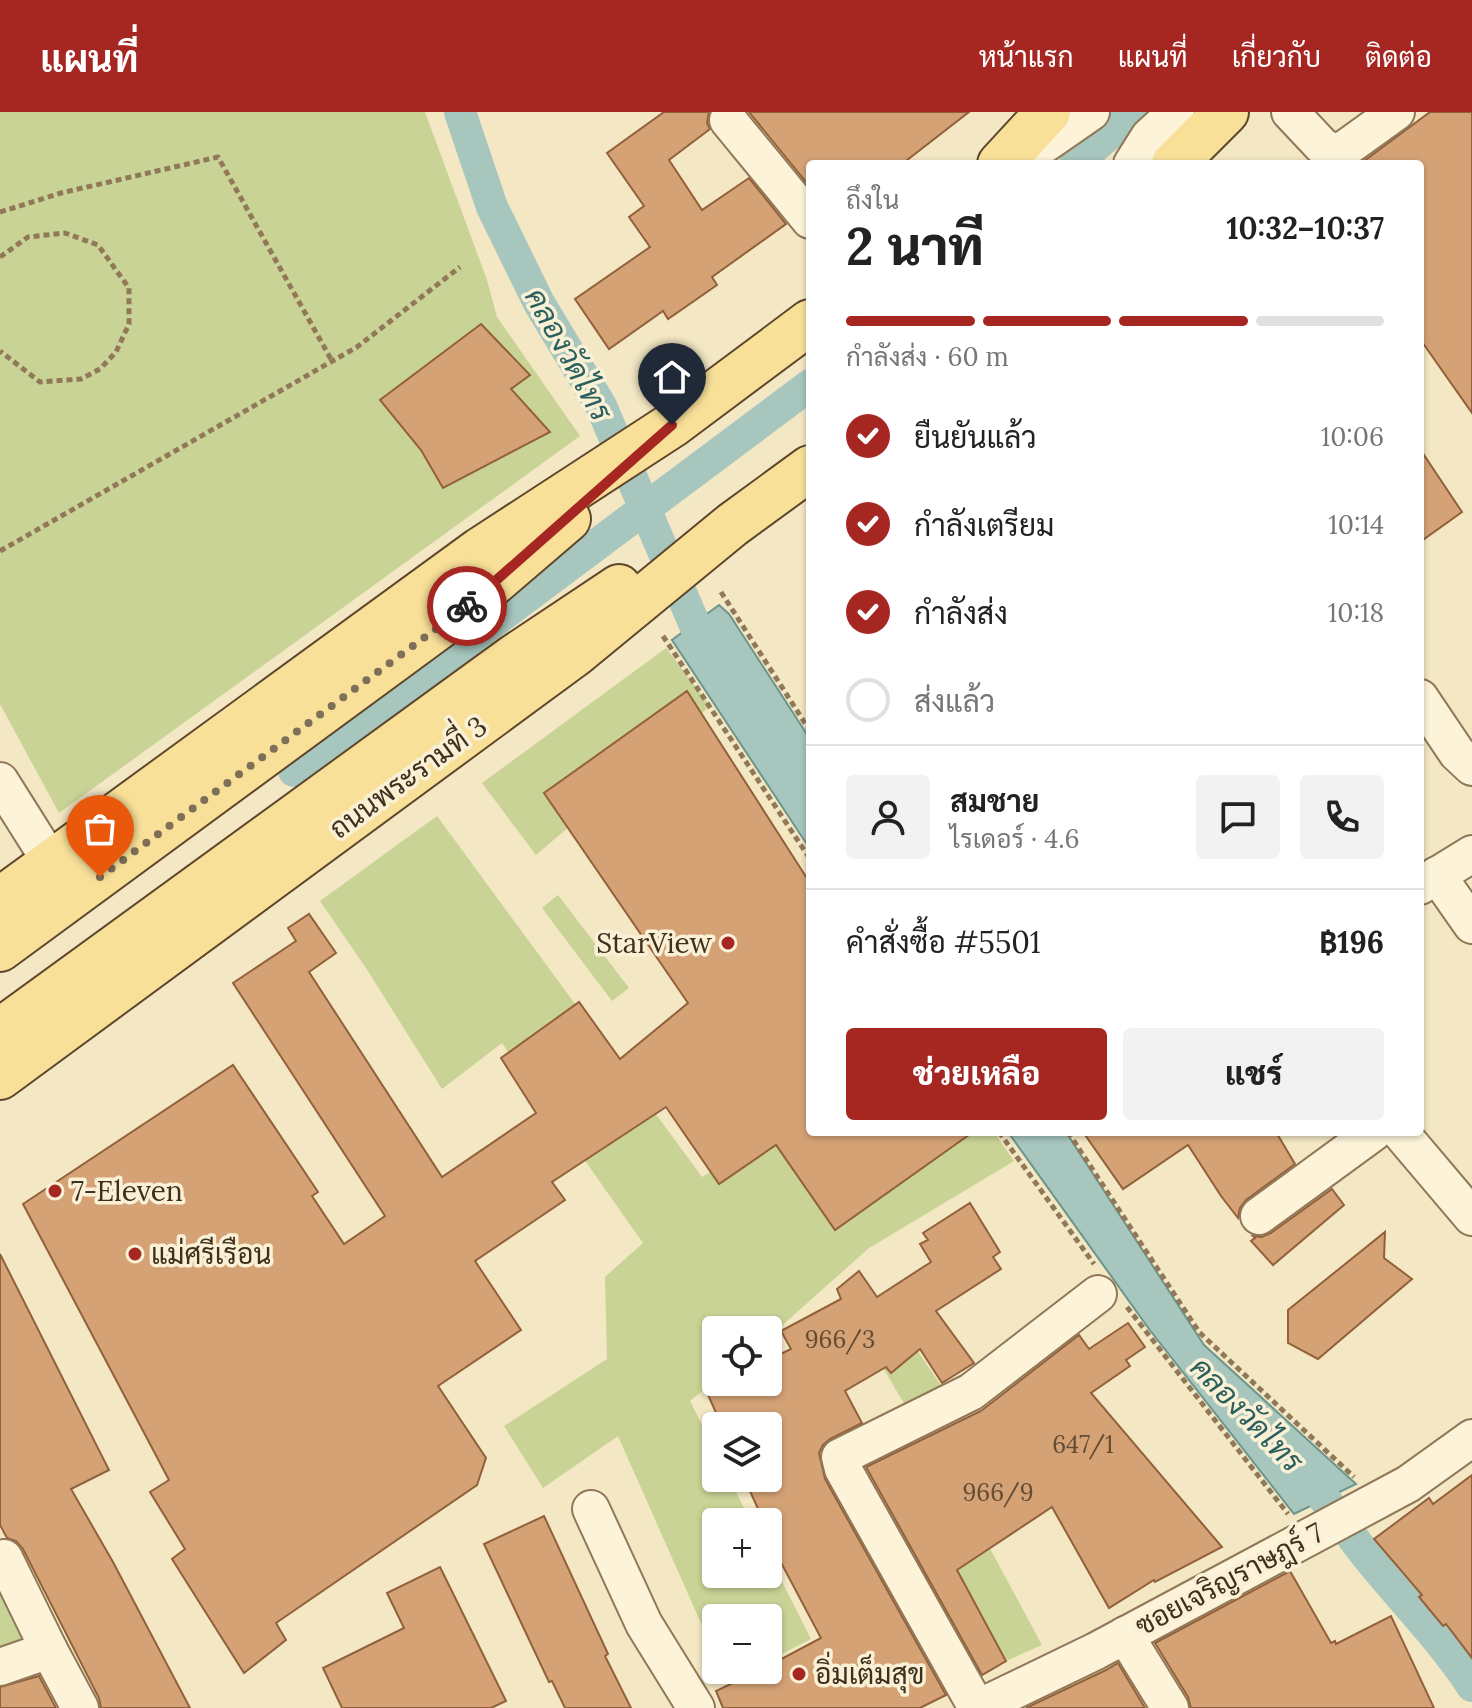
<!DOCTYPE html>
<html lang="th">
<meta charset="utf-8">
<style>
:root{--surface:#fff;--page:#f2f2f2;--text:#222;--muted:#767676;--line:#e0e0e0;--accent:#a62621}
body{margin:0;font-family:Lora,Sarabun,serif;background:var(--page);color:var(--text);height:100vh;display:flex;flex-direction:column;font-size:30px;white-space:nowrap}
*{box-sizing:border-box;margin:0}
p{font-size:26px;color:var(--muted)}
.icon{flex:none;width:44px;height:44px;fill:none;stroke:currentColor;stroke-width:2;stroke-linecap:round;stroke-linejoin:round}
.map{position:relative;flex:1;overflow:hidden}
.side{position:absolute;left:806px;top:48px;width:618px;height:976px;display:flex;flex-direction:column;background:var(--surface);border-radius:8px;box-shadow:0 2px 6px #0004}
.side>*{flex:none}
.buttons{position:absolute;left:702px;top:1204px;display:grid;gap:16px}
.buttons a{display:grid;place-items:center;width:80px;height:80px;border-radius:8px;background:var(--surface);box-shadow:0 2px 6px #0004;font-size:40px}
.pin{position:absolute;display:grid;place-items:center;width:68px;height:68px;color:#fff;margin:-82px -34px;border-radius:50% 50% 50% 0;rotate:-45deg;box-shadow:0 0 8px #0007}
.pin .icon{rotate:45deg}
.courier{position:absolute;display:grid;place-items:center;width:80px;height:80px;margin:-40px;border:6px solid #a62621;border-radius:50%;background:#fff;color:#222;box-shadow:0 2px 10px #0007}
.head em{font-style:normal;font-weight:800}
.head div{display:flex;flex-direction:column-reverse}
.head{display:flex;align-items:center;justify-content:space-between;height:136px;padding:0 40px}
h1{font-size:52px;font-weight:800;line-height:60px}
.bar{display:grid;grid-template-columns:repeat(4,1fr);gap:12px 8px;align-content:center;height:96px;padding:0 40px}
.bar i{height:10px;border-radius:6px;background:var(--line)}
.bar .current{background:var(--accent)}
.bar p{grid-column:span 4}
.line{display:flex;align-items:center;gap:20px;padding:0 40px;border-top:2px solid var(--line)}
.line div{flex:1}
.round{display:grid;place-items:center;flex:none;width:84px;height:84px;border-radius:8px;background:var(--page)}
ol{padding:0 40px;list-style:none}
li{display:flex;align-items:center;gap:24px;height:88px}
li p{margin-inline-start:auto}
li .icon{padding:8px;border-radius:50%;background:var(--accent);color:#fff;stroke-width:4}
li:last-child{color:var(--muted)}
li i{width:44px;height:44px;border:4px solid var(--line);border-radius:50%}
.button{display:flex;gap:16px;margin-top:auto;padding:16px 40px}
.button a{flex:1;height:92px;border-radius:8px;background:var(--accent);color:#fff;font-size:32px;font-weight:800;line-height:92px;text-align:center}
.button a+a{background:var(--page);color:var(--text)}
header{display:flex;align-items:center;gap:48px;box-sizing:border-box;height:112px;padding:0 40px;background:var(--accent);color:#fff}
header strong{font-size:38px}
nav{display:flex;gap:44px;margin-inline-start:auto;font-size:28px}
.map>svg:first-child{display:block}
.green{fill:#c9d396}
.water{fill:#a6c6be;stroke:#6c958d;stroke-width:2}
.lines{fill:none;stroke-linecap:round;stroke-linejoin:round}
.canal{stroke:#a6c6be;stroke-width:32}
.building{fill:#d5a276;stroke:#92613b;stroke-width:2}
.minor-casing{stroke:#907858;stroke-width:40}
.major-casing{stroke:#5e462c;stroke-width:48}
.path{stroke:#907858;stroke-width:5;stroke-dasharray:6 4;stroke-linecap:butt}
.minor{stroke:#fcf3d9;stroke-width:36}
.major{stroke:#f9e099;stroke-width:44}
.done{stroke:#7e6f57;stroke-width:8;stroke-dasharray:0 14.4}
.route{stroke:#a62621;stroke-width:10}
.poi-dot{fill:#a62621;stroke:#f9f0d5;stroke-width:3}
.labels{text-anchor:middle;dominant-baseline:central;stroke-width:7;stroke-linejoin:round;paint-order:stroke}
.number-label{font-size:24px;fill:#644c33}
.street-label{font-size:28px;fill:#3f2f1d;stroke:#f9f0d5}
.poi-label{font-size:28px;fill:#3f2f1d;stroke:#f9f0d5;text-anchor:start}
.water-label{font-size:30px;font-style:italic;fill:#2b605f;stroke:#f9f0d5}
</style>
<header>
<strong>แผนที่</strong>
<nav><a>หน้าแรก</a><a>แผนที่</a><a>เกี่ยวกับ</a><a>ติดต่อ</a></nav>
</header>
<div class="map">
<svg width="1472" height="1596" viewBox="0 0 1472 1596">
<rect width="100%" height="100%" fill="#f3e7c4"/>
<g class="green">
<polygon points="0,0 425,0 487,168 497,205 580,324 59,701 0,592"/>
<polygon points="666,536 710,594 536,743 482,671"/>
<polygon points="437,704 702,1065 779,1021 994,1020 1014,1049 869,1136 768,1226 768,1218 716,1218 716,1268 690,1289 716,1341 716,1366 729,1366 751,1410 716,1410 716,1462 768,1462 768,1442 811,1527 768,1549 768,1506 716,1506 716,1545 618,1324 543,1376 504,1314 607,1247 605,1165 643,1131 502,931 442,977 366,856 320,789"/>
<polygon points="558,783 629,876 612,889 542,796"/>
<polygon points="913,1232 950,1287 912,1305 882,1254"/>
<polygon points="968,1396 1042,1533 1006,1549 959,1463 921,1484 895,1437"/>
<polygon points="0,1461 36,1531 0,1546"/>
</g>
<g class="water">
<polygon points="719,493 729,502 810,627 810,737 672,528"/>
<polygon points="1008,1020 1066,1020 1204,1233 1356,1372 1294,1402 1149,1217"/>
</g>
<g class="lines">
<g class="canal">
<polyline points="460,0 492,95 539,191 601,294 697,518 716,546"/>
<polyline points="1075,52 1135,0"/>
<polyline points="294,659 810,273"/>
<path d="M1297,1355C1322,1380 1341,1410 1362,1438C1398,1484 1440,1525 1472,1574"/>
</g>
</g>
<g class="building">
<polygon points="664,0 709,0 707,11 710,17 669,48 702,98 749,66 786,112 712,165 717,173 668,207 663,199 609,237 575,187 650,135 629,105 644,94 607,41"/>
<polygon points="749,0 969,0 902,52 810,52 810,75"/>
<polygon points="1430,0 1472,0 1472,301 1420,227 1420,52 1360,52"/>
<polygon points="481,212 530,263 511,277 550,320 443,376 421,338 380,288"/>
<polygon points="1420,337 1462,400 1420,430"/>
<polygon points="687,579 810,771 810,1020 973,1020 835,1118 776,1033 719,1072 666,995 552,1070 565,1088 475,1149 521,1218 438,1274 486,1346 477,1373 276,1511 286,1528 244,1561 172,1447 185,1437 150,1380 169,1368 23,1092 233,953 318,1080 312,1084 344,1132 385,1104 233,871 296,829 288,816 309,802 336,841 309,860 442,1065 536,1001 501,946 579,890 620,947 688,891 544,681"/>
<polygon points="1083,1020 1276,1020 1295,1052 1246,1088 1240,1096 1238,1106 1221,1084 1188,1033 1123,1077"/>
<polygon points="1332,1077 1344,1093 1273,1153 1251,1129 1255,1126 1253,1124 1262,1125 1271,1121"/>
<polygon points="970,1091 1000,1140 993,1145 1001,1157 936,1199 974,1251 942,1271 920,1237 891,1261 886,1255 845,1279 862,1311 830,1327 823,1333 819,1341 825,1367 946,1583 920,1596 723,1596 716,1579 760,1558 768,1558 768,1554 821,1526 768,1426 768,1410 764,1410 744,1366 768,1366 768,1314 722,1314 708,1283 718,1280 717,1270 768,1270 768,1248 791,1237 781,1219 841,1187 837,1177 859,1159 877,1185 931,1150 920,1132 928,1128 923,1121"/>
<polygon points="1385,1120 1384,1146 1412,1167 1318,1247 1288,1231 1288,1198"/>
<polygon points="0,1142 109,1358 71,1377 113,1450 190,1596 101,1596 99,1586 23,1437 16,1429 7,1426 0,1413"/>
<polygon points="1128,1211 1145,1235 1126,1248 1130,1254 1091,1281 1222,1435 1155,1470 1154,1468 1109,1496 1052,1395 957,1458 1006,1549 982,1563 866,1355 981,1299 1079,1223 1089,1237"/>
<polygon points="1472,1363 1472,1546 1446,1512 1443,1514 1419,1485 1422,1483 1374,1427 1429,1386 1433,1392"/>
<polygon points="544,1404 608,1542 605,1544 631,1596 565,1596 552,1569 549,1570 484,1432"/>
<polygon points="440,1455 506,1589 491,1596 342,1596 323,1556 404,1516 387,1481"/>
<polygon points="1290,1459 1331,1531 1335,1529 1336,1532 1391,1504 1434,1596 1191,1596 1188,1585 1155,1531"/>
<polygon points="1118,1551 1145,1596 1026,1596 1106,1558"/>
<polygon points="39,1564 56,1596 0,1596 0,1575"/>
</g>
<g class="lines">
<defs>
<g id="minor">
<polyline points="1290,0 1322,34 1334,41 1346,36 1396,0"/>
<polyline points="728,8 810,108"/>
<polyline points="1016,52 1091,0"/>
<polyline points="1132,52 1149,25 1176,0"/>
<polyline points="1420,586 1457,641 1472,655"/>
<polyline points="0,669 51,750"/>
<polyline points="1437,763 1472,813"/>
<polyline points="1420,774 1472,742"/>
<polyline points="1400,1020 1472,1105"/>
<polyline points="1259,1104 1374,1020"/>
<polyline points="591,1397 644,1512 696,1596"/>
<polyline points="4,1446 49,1538"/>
<polyline points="1125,1523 1170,1596"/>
<polyline points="0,1555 49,1538 80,1596"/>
<polyline points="977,1596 843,1357 840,1345 971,1280 1098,1182"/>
<polyline points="978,1596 1096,1539 1408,1372 1472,1326"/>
</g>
<g id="major">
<polyline points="1000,52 1048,0"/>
<polyline points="1174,52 1226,0"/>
<polyline points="0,788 480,438 672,313 810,210"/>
<polyline points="0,837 463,497 568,407"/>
<polyline points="0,919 514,545 619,475"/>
<polyline points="0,965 575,542 732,413 810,356"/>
</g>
</defs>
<use href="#minor" class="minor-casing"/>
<use href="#major" class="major-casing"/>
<g class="path">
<polyline points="0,100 61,81 218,45 332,249"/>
<polyline points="0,145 28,125 65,121 98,133 129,176 129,212 116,240 100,257 81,267 40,270 0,239"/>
<polyline points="0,439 357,235 460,155"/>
<polyline points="721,480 810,619"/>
<polyline points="663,524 810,747"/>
<polyline points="999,1020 1094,1152"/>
<polyline points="1068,1020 1199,1220 1354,1365"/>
<polyline points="1127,1195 1288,1402"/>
</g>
<use href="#minor" class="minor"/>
<use href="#major" class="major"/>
</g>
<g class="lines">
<polyline class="done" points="100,765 467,494"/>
<polyline class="route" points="467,494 672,313"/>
</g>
<g class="poi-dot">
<circle cx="728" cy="831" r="8"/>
<circle cx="55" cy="1079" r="8"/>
<circle cx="135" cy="1142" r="8"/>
<circle cx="799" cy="1562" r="8"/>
</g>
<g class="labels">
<g class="number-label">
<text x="840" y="1227">966/3</text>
<text x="1083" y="1332">647/1</text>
<text x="998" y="1380">966/9</text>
</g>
<g class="street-label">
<text transform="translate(408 665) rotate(-36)">ถนนพระรามที่ 3</text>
<text transform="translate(1229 1467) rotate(-28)">ซอยเจริญราษฎร์ 7</text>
</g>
<g class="poi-label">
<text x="712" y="831" text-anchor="end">StarView</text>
<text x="71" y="1079">7-Eleven</text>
<text x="151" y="1142">แม่ศรีเรือน</text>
<text x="815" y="1562">อิ่มเต็มสุข</text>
</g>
<g class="water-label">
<text transform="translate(569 242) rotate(61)">คลองวัดไทร</text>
<text transform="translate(1247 1302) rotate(46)">คลองวัดไทร</text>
</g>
</g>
</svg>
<div class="buttons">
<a><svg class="icon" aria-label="locate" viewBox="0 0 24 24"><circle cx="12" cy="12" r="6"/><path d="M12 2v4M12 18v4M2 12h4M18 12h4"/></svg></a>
<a><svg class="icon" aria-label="layers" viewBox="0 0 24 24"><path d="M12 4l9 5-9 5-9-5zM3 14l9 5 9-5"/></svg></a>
<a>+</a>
<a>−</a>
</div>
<div class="pin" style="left:100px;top:765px;background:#ea580c"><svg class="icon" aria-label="bag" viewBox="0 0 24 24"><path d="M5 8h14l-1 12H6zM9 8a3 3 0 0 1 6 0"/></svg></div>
<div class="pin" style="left:672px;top:313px;background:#1f2937"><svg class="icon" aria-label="home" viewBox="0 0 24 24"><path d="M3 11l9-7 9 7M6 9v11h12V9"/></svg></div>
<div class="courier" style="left:467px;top:494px"><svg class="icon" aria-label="bike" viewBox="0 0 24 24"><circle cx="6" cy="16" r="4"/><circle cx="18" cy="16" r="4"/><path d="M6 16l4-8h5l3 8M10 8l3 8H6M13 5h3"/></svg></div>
<section class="side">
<div class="head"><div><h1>2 นาที</h1><p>ถึงใน</p></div><em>10:32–10:37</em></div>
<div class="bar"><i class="current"></i><i class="current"></i><i class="current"></i><i></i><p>กำลังส่ง · 60 m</p></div>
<ol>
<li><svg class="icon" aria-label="check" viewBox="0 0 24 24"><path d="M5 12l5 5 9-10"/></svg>ยืนยันแล้ว<p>10:06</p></li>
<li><svg class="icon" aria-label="check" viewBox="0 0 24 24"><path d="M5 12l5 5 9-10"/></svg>กำลังเตรียม<p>10:14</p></li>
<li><svg class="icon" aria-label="check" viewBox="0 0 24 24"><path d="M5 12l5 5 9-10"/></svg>กำลังส่ง<p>10:18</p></li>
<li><i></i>ส่งแล้ว</li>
</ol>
<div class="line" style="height:144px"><a class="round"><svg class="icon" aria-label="person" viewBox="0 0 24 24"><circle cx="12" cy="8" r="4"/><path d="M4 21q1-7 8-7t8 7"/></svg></a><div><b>สมชาย</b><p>ไรเดอร์ · 4.6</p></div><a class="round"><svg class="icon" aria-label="chat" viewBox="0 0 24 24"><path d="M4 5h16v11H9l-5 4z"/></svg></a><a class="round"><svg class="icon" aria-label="phone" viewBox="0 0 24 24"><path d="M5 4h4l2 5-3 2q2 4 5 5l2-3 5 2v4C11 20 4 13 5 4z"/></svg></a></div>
<div class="line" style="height:104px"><div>คำสั่งซื้อ #5501</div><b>฿196</b></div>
<div class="button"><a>ช่วยเหลือ</a><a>แชร์</a></div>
</section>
</div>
